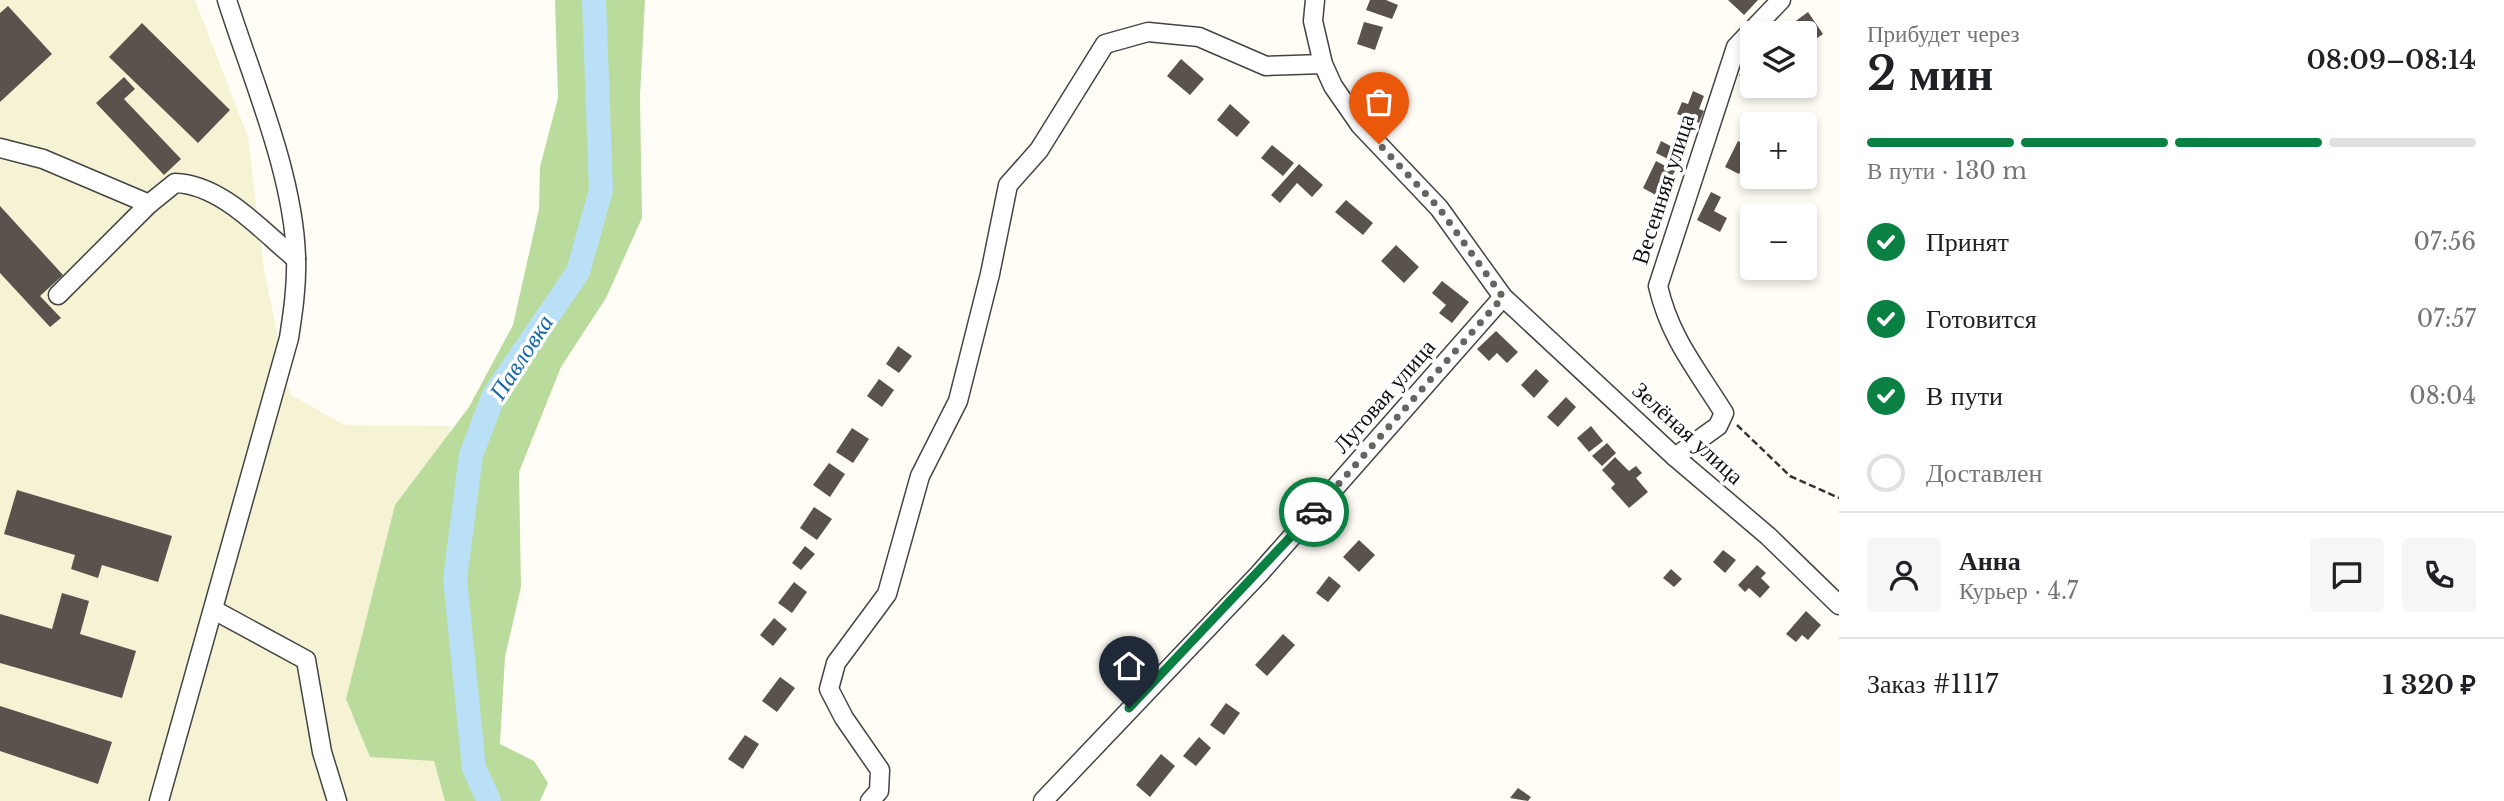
<!DOCTYPE html>
<html lang="ru">
<meta charset="utf-8">
<style>
:root{--surface:#fff;--page:#f6f6f6;--text:#202124;--muted:#757577;--line:#e0e0e0;--accent:#0b8043}
body{margin:0;font-family:"Libre Baskerville",serif;background:var(--page);color:var(--text);height:100vh;display:flex;flex-direction:column;font-size:26px;white-space:nowrap}
*{box-sizing:border-box;margin:0}
p{font-size:23px;color:var(--muted)}
.icon{flex:none;width:38px;height:38px;fill:none;stroke:currentColor;stroke-width:2;stroke-linecap:round;stroke-linejoin:round}
.map{position:relative;flex:1;overflow:hidden}
.panel{display:flex;flex-direction:column;background:var(--surface);width:665px}
.panel>*{flex:none}
.fabs{position:absolute;left:1740px;top:21px;display:grid;gap:14px}
.fabs a{display:grid;place-items:center;width:77px;height:77px;border-radius:7px;background:var(--surface);box-shadow:0 4px 10px #0003;font-size:35px}
.pin{position:absolute;display:grid;place-items:center;width:60px;height:60px;color:#fff;margin:-72px -30px;border-radius:50% 50% 50% 0;rotate:-45deg;box-shadow:0 0 7px #0007}
.pin .icon{rotate:45deg}
.courier{position:absolute;display:grid;place-items:center;width:70px;height:70px;margin:-35px;border:5px solid #0b8043;border-radius:50%;background:#fff;color:#222;box-shadow:0 2px 9px #0007}
.summary em{font-style:normal;font-weight:600}
.summary div{display:flex;flex-direction:column-reverse}
.summary{display:flex;align-items:center;justify-content:space-between;height:119px;padding:0 28px}
h1{font-size:46px;font-weight:600;line-height:52px}
.bar{display:grid;grid-template-columns:repeat(4,1fr);gap:10px 7px;align-content:center;height:84px;padding:0 28px}
.bar i{height:9px;border-radius:5px;background:var(--line)}
.bar .on{background:var(--accent)}
.bar p{grid-column:span 4}
.line{display:flex;align-items:center;gap:18px;padding:0 28px;border-top:2px solid var(--line)}
.line div{flex:1}
.round{display:grid;place-items:center;flex:none;width:74px;height:74px;border-radius:7px;background:var(--page)}
ol{padding:0 28px;list-style:none}
li{display:flex;align-items:center;gap:21px;height:77px}
li p{margin-inline-start:auto}
li .icon{padding:7px;border-radius:50%;background:var(--accent);color:#fff;stroke-width:4}
li:last-child{color:var(--muted)}
li i{width:38px;height:38px;border:4px solid var(--line);border-radius:50%}
main{display:flex;flex:1;min-height:0}
.map>svg:first-child{display:block}
.farmland{fill:#f6f3d4}
.forest{fill:#b9dc9c}
.lines{fill:none;stroke-linecap:round;stroke-linejoin:round}
.river{stroke:#b9e0f7;stroke-width:24}
.building{fill:#5a524d}
.minor-casing{stroke:#444;stroke-width:21}
.path{stroke:#333;stroke-width:2.5;stroke-dasharray:7 3.5;stroke-linecap:butt}
.minor{stroke:#fff;stroke-width:18}
.done{stroke:#646461;stroke-width:7;stroke-dasharray:0 12.6}
.route{stroke:#0b8043;stroke-width:9}
.labels{text-anchor:middle;dominant-baseline:central;stroke-width:7;stroke-linejoin:round;paint-order:stroke}
.street-label{font-size:23px;fill:#111;stroke:#fff}
.water-label{font-size:24px;font-style:italic;fill:#1768a6;stroke:#fff}
</style>
<main>
<div class="map">
<svg width="1839" height="801" viewBox="0 0 1839 801">
<rect width="100%" height="100%" fill="#fffdf5"/>
<polygon class="farmland" points="0,0 195,0 248,137 264,270 290,394 344,425 450,426 449,801 0,801"/>
<polygon class="forest" points="555,0 645,0 640,96 642,218 606,298 561,367 519,472 521,587 505,657 500,744 534,761 548,783 540,801 445,801 434,761 370,757 346,699 395,505 469,407 513,325 539,209 540,167 558,98"/>
<g class="lines">
<polyline class="river" points="489,801 474,768 455,579 471,455 494,395 578,272 601,190 594,0"/>
</g>
<g class="building">
<polygon points="1370,0 1386,0 1398,5 1392,19 1366,10"/>
<polygon points="1728,0 1758,0 1744,15"/>
<polygon points="8,6 52,54 0,102 0,13"/>
<polygon points="1808,12 1823,34 1807,45 1804,33 1800,33 1793,23"/>
<polygon points="1364,22 1383,27 1375,50 1357,44"/>
<polygon points="142,23 230,110 198,143 109,57"/>
<polygon points="1181,59 1204,79 1190,95 1167,76"/>
<polygon points="1748,67 1752,80 1747,84 1739,75"/>
<polygon points="124,77 135,89 124,99 181,159 164,175 96,103"/>
<polygon points="1693,91 1704,96 1699,109 1704,111 1699,123 1677,114 1682,102 1688,104"/>
<polygon points="1230,104 1250,122 1237,137 1217,120"/>
<polygon points="1661,141 1682,152 1676,163 1656,153"/>
<polygon points="1738,141 1752,148 1739,174 1725,167"/>
<polygon points="1272,145 1294,163 1283,176 1261,158"/>
<polygon points="1656,161 1675,171 1661,198 1643,188"/>
<polygon points="1299,164 1323,185 1312,197 1297,183 1280,203 1271,195"/>
<polygon points="1711,192 1721,197 1714,211 1727,218 1720,232 1697,220"/>
<polygon points="1346,200 1373,223 1363,235 1335,212"/>
<polygon points="0,206 63,275 40,296 61,318 50,327 0,273"/>
<polygon points="1396,245 1419,267 1404,283 1381,261"/>
<polygon points="1442,281 1469,302 1452,323 1439,313 1446,305 1432,293"/>
<polygon points="1496,331 1518,352 1507,363 1497,353 1489,361 1477,349"/>
<polygon points="898,346 912,356 899,373 886,364"/>
<polygon points="1536,369 1549,381 1534,398 1521,385"/>
<polygon points="879,379 894,390 882,407 867,396"/>
<polygon points="1566,397 1576,407 1558,427 1547,417"/>
<polygon points="1591,426 1603,441 1589,452 1577,438"/>
<polygon points="852,428 869,439 853,463 836,452"/>
<polygon points="1607,443 1616,453 1602,466 1592,456"/>
<polygon points="1615,457 1629,471 1636,466 1642,473 1636,478 1648,492 1629,508 1611,488 1615,484 1602,470"/>
<polygon points="829,463 845,474 830,497 813,485"/>
<polygon points="17,490 172,536 158,582 102,565 98,578 71,569 75,555 4,534"/>
<polygon points="814,507 832,519 817,540 800,528"/>
<polygon points="1359,540 1375,555 1359,572 1343,557"/>
<polygon points="805,546 815,554 801,570 792,563"/>
<polygon points="1723,550 1736,560 1725,573 1713,562"/>
<polygon points="1757,565 1766,573 1761,578 1770,587 1760,598 1749,588 1745,592 1738,585"/>
<polygon points="1671,569 1682,579 1674,587 1663,578"/>
<polygon points="1329,576 1341,586 1328,602 1316,593"/>
<polygon points="794,582 807,592 792,613 778,603"/>
<polygon points="62,593 89,601 80,634 136,651 122,698 0,663 0,614 52,629"/>
<polygon points="1806,611 1821,625 1808,640 1802,635 1796,642 1786,634"/>
<polygon points="774,618 787,629 773,646 760,635"/>
<polygon points="1283,634 1295,645 1267,676 1255,665"/>
<polygon points="780,677 795,688 777,712 762,701"/>
<polygon points="1226,703 1240,713 1224,735 1210,725"/>
<polygon points="0,706 112,742 98,784 0,751"/>
<polygon points="745,735 759,744 743,769 728,759"/>
<polygon points="1199,737 1211,748 1196,766 1183,756"/>
<polygon points="1161,754 1175,766 1150,797 1136,785"/>
<polygon points="1518,788 1531,797 1528,801 1510,798"/>
</g>
<g class="lines">
<defs>
<g id="minor">
<polyline points="1315,0 1313,21 1323,64 1333,86 1360,125 1439,208 1503,297 1675,457 1768,536 1839,605"/>
<path d="M0,148L43,159L149,204L175,183C221,184 262,231 296,259"/>
<polyline points="58,295 149,204"/>
<path d="M1675,457L1718,426L1724,413C1696,368 1670,338 1658,286L1736,47L1781,0"/>
<polyline points="214,610 306,660 322,752 337,801"/>
<path d="M159,801L289,338C293,312 297,285 296,258C294,175 252,79 227,0"/>
<polyline points="870,801 879,791 880,770 844,718 829,689 836,663 887,594 920,476 958,401 990,274 1008,185 1039,150 1105,44 1148,32 1199,37 1266,66 1323,64"/>
<polyline points="1043,801 1259,574 1503,297"/>
</g>
</defs>
<use href="#minor" class="minor-casing"/>
<polyline class="path" points="1737,425 1790,476 1839,498"/>
<use href="#minor" class="minor"/>
</g>
<g class="lines">
<polyline class="done" points="1314,512 1503,297 1439,208 1379,144"/>
<polyline class="route" points="1129,708 1314,512"/>
</g>
<g class="labels">
<g class="street-label">
<text transform="translate(1663 189) rotate(-72)">Весенняя улица</text>
<text transform="translate(1384 396) rotate(-49)">Луговая улица</text>
<text transform="translate(1688 433) rotate(42)">Зелёная улица</text>
</g>
<g class="water-label">
<text transform="translate(521 357) rotate(-57)">Павловка</text>
</g>
</g>
</svg>
<div class="fabs">
<a><svg class="icon" aria-label="layers" viewBox="0 0 24 24"><path d="M12 4l9 5-9 5-9-5zM3 14l9 5 9-5"/></svg></a>
<a>+</a>
<a>−</a>
</div>
<div class="pin" style="left:1379px;top:144px;background:#ea580c"><svg class="icon" aria-label="bag" viewBox="0 0 24 24"><path d="M5 8h14l-1 12H6zM9 8a3 3 0 0 1 6 0"/></svg></div>
<div class="pin" style="left:1129px;top:708px;background:#1f2937"><svg class="icon" aria-label="home" viewBox="0 0 24 24"><path d="M3 11l9-7 9 7M6 9v11h12V9"/></svg></div>
<div class="courier" style="left:1314px;top:512px"><svg class="icon" aria-label="car" viewBox="0 0 24 24"><path d="M5 17H2v-5l4-1 3-4h7l3 4 3 1v5h-3M9 17h6M6 11h13"/><circle cx="7" cy="17" r="2"/><circle cx="17" cy="17" r="2"/></svg></div>
</div>
<section class="panel">
<div class="summary"><div><h1>2 мин</h1><p>Прибудет через</p></div><em>08:09–08:14</em></div>
<div class="bar"><i class="on"></i><i class="on"></i><i class="on"></i><i></i><p>В пути · 130 m</p></div>
<ol>
<li><svg class="icon" aria-label="check" viewBox="0 0 24 24"><path d="M5 12l5 5 9-10"/></svg>Принят<p>07:56</p></li>
<li><svg class="icon" aria-label="check" viewBox="0 0 24 24"><path d="M5 12l5 5 9-10"/></svg>Готовится<p>07:57</p></li>
<li><svg class="icon" aria-label="check" viewBox="0 0 24 24"><path d="M5 12l5 5 9-10"/></svg>В пути<p>08:04</p></li>
<li><i></i>Доставлен</li>
</ol>
<div class="line" style="height:126px"><a class="round"><svg class="icon" aria-label="person" viewBox="0 0 24 24"><circle cx="12" cy="8" r="4"/><path d="M4 21q1-7 8-7t8 7"/></svg></a><div><b>Анна</b><p>Курьер · 4.7</p></div><a class="round"><svg class="icon" aria-label="chat" viewBox="0 0 24 24"><path d="M4 5h16v11H9l-5 4z"/></svg></a><a class="round"><svg class="icon" aria-label="phone" viewBox="0 0 24 24"><path d="M5 4h4l2 5-3 2q2 4 5 5l2-3 5 2v4C11 20 4 13 5 4z"/></svg></a></div>
<div class="line" style="height:91px"><div>Заказ #1117</div><b>1 320 ₽</b></div>
</section>
</main>
